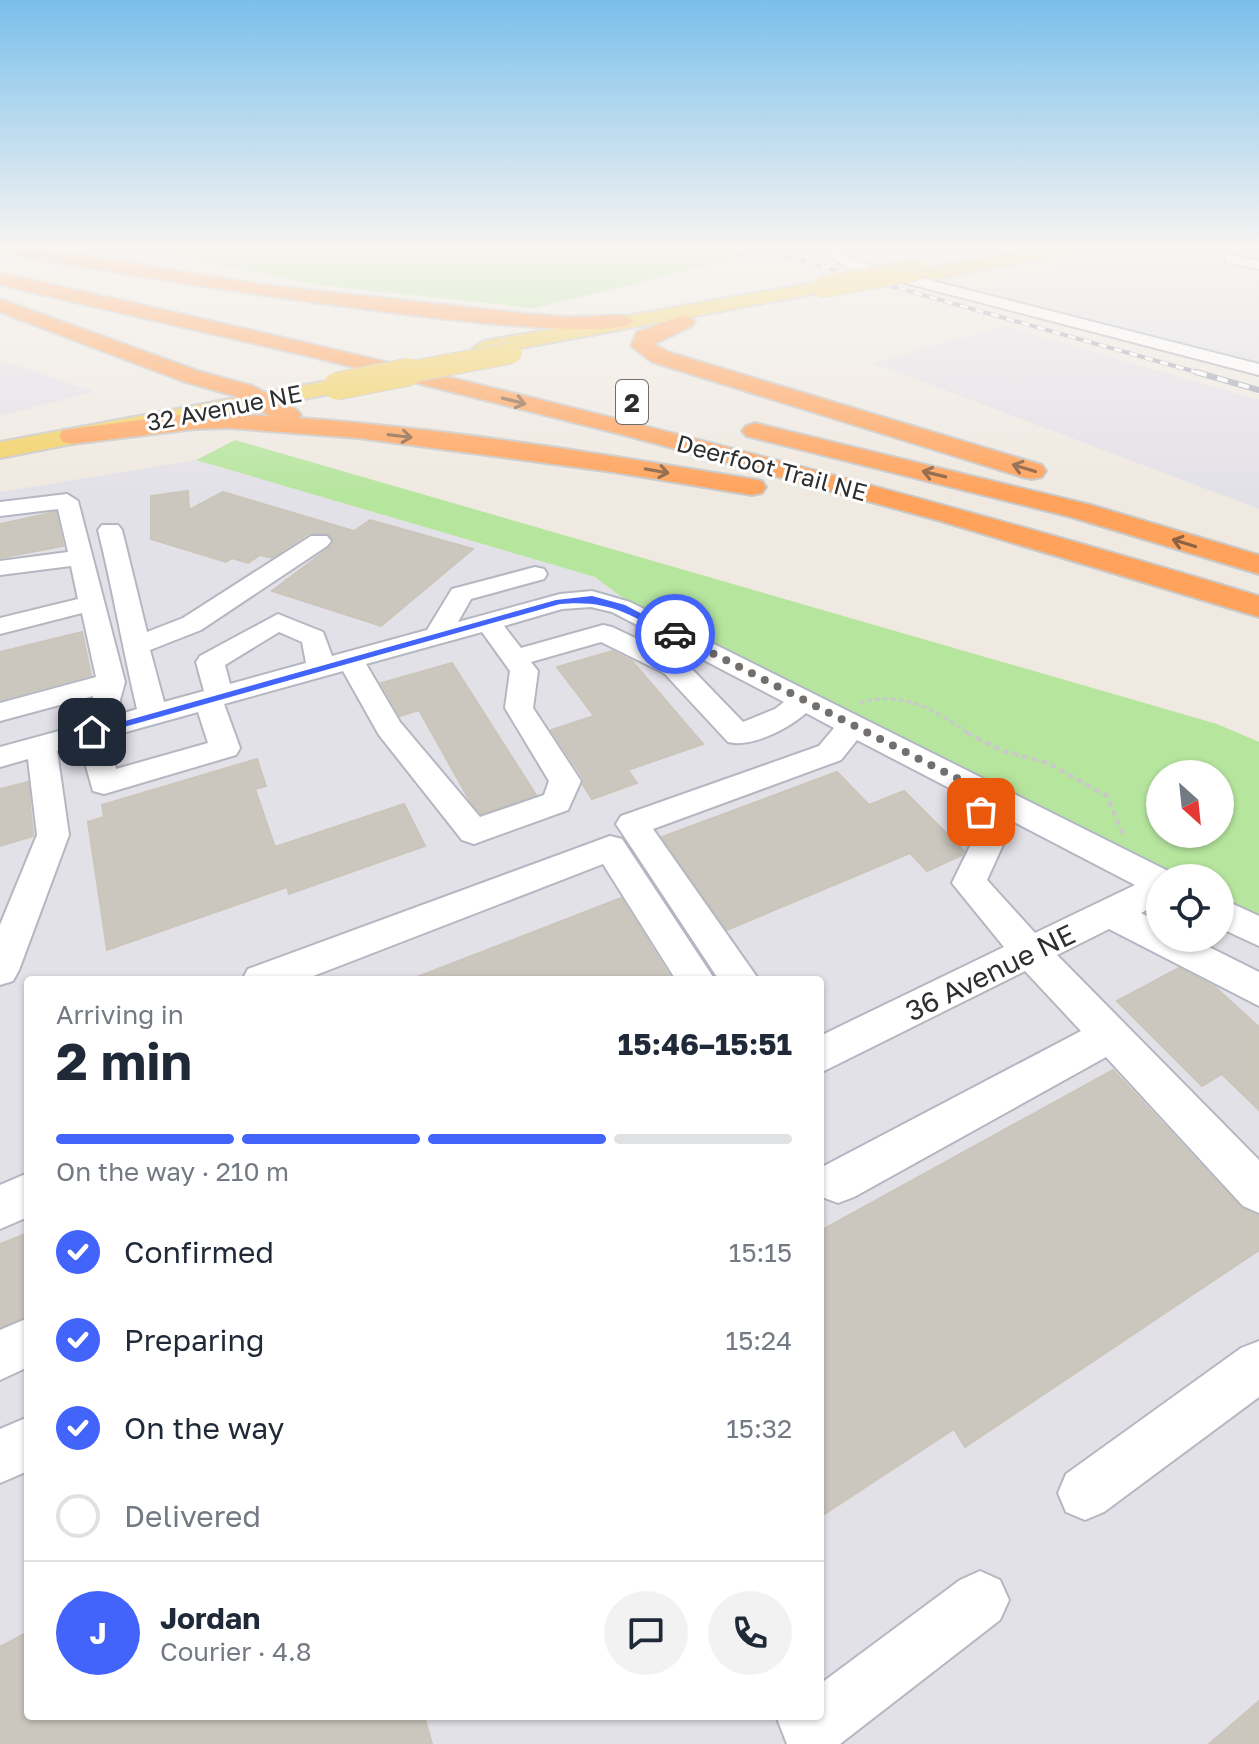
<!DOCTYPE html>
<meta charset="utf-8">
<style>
:root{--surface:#fff;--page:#f2f2f3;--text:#1f2937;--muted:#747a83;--line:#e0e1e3;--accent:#4264fb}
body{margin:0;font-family:"Golos Text",sans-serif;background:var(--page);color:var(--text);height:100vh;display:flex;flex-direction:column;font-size:30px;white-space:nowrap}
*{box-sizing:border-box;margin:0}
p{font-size:26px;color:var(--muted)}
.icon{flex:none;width:44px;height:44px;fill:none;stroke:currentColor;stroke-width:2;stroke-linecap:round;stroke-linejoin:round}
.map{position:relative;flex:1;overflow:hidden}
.drawer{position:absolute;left:24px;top:976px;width:800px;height:744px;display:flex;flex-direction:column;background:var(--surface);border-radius:8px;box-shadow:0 2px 6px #0004}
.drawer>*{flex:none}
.needle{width:52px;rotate:153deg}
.fabs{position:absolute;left:1146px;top:760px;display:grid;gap:16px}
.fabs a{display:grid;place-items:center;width:88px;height:88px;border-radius:50%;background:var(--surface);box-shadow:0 2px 6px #0004;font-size:40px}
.pin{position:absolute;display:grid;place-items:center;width:68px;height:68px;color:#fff;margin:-34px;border-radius:16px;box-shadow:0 4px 12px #0006}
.courier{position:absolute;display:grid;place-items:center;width:80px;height:80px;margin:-40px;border:6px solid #4264fb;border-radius:50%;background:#fff;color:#222;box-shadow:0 2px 10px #0007}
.head em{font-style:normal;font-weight:700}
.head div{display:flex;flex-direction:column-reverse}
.head{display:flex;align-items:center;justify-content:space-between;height:136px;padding:0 32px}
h1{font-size:52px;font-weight:700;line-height:60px}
.bar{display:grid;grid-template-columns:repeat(4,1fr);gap:12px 8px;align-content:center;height:96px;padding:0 32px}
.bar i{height:10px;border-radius:6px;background:var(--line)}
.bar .active{background:var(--accent)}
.bar p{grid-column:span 4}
.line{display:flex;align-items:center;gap:20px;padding:0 32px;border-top:2px solid var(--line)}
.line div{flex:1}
.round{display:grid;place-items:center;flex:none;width:84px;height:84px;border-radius:42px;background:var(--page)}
ol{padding:0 32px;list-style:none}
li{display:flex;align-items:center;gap:24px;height:88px}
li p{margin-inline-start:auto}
li .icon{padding:8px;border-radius:50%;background:var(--accent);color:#fff;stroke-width:4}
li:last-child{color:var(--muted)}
li i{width:44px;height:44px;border:4px solid var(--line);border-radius:50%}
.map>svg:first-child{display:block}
.industrial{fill:#e3e1e8;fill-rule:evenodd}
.green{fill:#b6e59e;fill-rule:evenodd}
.building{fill:#cbc7bf;stroke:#cbc5ba;stroke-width:2}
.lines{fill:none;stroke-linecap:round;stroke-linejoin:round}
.minor-casing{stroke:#b4b7c1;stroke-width:4}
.major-casing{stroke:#c9c9c9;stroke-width:4}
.highway-casing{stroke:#c9c9c9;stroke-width:4}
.path-far1{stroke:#c9c9c9;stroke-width:3;stroke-dasharray:5 3;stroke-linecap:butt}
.path{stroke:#c9c9c9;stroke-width:4;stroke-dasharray:6 4;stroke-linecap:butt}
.minor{fill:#fff;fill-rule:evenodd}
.major{fill:#f2d163;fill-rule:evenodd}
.highway{fill:#ffa35c;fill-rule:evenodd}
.rail-far1-casing{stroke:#a3a6b8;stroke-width:4}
.rail-casing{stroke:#a3a6b8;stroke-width:6}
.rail-far1{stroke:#fff;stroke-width:3;stroke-dasharray:8;stroke-linecap:butt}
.rail{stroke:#fff;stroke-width:4;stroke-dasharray:11;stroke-linecap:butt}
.major-bridge-far1-casing{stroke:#c9c9c9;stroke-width:23;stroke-linecap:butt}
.major-bridge-casing{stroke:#c9c9c9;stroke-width:29;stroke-linecap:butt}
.major-bridge-far1{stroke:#f2d163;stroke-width:21}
.major-bridge{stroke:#f2d163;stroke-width:27}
.oneway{stroke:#8c6343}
.route{fill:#4264fb}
.done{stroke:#726f6d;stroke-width:8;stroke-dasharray:0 14.4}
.labels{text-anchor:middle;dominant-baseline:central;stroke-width:6;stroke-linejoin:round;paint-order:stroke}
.far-street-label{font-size:24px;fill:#2e2e2e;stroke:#fff}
.shield{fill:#fff;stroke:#6d6d6d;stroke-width:2}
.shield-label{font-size:26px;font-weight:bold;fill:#2e2e2e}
.street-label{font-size:28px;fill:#2e2e2e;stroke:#fff}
</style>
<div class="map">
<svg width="1259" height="1744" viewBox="0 0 1259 1744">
<rect width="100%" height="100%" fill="#efe9e1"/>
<g class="industrial">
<polygon points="794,249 862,249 844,252 982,289 1121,249 1259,249 1259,377"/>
<polygon points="1004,326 1259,400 1259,509 873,363"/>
<polygon points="0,360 95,392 0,416"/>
<path d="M196,460L595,577L627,601L1178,878H1160V938H1220V899L1259,919V1744H0V492ZM28,980H820V1716H28Z"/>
</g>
<g class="green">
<polygon points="141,249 728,249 750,255 535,308 318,285"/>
<path d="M235,440L1217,724L1259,742V919L1220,899V878H1178L627,601L595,577L196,460ZM1160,774H1220V834H1160Z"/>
</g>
<g class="building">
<polygon points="188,491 189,510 223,492 354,531 370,520 473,549 381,626 272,591 329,548 334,541 327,533 309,533 272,558 260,555 248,563 232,558 226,562 151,539 151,496"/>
<polygon points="56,512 63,546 0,558 0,524"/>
<polygon points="82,632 91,675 0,700 0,652"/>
<polygon points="612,651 632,661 703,744 628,770 637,783 592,799 583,785 584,779 551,730 594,716 557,667"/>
<polygon points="452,663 536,795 481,814 470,801 419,710 400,716 381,683"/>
<polygon points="257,759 266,786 255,789 275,847 404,804 425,846 289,894 287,887 107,950 88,822 104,817 102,805"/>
<polygon points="837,772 869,805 904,791 964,851 962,855 927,871 910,853 727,930 662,837"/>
<polygon points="28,782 33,836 0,846 0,789"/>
<polygon points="621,898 672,980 413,980 412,979"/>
<polygon points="1179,968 1215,987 1259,1027 1259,1110 1222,1074 1202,1086 1117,1001"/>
<polygon points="1113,1070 1241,1208 1259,1216 1259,1250 965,1447 954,1429 820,1517 820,1231"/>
<polygon points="28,1233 28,1315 0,1327 0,1244"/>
<polygon points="28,1632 28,1716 424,1716 432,1744 0,1744 0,1647"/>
<polygon points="1259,1701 1259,1744 1209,1744"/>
</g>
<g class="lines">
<defs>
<g id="minor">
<polygon points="821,249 838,249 858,262 1259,364 1259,375 848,268"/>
<polygon points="1231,255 1259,261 1259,269 1226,262 1226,256"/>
<path d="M67,494L78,501L125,682L120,700L121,714L137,709C123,650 113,590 98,530L102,525H118L122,530L147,632L183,618L311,536H327L331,541L327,546L201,630L150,650L164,702L204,691L196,662L200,656L278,614L323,632L332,656L427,630L452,589L535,567L544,569L547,574L544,579L471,599L458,622L560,594L592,591L630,602L1172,873L1175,878H1160V903L1141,913L1160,923V938H1191L1259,972V1006L1109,929L1057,955L1259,1160V1213L1243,1206L1106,1057L854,1197L838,1203L822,1197L820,1191L822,1167L1081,1031L1025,971L820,1073V1036L1004,947L952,883L974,838L959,793L857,740L841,760L653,829L759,980H719L616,824L621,816L819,746L834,728L806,713C788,729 751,748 728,742L664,673L601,642L531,662L538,671L533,708L581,781L568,810L474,844L462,840L379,735L343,671L224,704L240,748L236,755L104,794L93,791L80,745L57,751L69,835L19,970L13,981L0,985V925L37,835L28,759L0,767V747L92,722L93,696L0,721V703L96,677L82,613L0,634V618L78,599L71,566L0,575V561L68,552L58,509L0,516V502ZM591,607L612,612L784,702L775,709L743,722L684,661L612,627L603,625L521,648L504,626L562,609ZM279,632L302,642L306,663L230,684L225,665ZM482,632L510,671L505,708L549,781L544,795L480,817L400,722L366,664ZM198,712L208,743L116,769L108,737ZM997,813L1135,885L1035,933L987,880L1006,838Z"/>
<polygon points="610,836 622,839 715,980 676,980 603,864 303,980 242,980 248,969"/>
<polygon points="1220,898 1259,916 1259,946 1220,928"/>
<polygon points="28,1173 28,1217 0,1229 0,1185"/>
<polygon points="28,1318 28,1367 0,1380 0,1330"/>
<polygon points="1259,1341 1259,1397 1104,1512 1085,1520 1066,1512 1058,1493 1066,1474 1241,1348"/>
<polygon points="28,1417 28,1471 0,1483 0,1429"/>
<polygon points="980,1571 1000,1580 1009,1600 1000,1620 840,1744 787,1744 776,1716 820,1716 820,1684 960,1580"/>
</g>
<g id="major">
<polygon points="1029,249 1069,249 1060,255 930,280 920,274 930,268"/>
<polygon points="823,281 830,283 833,287 830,291 484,355 473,348 484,341"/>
<polygon points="337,379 345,381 349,386 345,391 0,458 0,442"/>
</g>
<g id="highway">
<path d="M1,249H46L265,285L529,314L568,317L623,315L634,321C606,356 82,267 10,255Z"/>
<path d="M0,273C423,367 844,471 1259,596V617L937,520L624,435L317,358L0,285Z"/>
<path d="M0,299L198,371L253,386L297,410L301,415L299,418C451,429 602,454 752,479L762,481L766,487L762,493L752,495L613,472L358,438L229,428L195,429L72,444L63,442L59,436L63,430L195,413L270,416L235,396L182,381L0,312Z"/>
<polygon points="684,315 695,321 692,326 654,344 668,352 1042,465 1046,471 1042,477 1032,479 1022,477 652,362 631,346 637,332"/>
<polygon points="755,423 1091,505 1259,555 1259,574 1071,517 746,436 742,431 746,426"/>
</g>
</defs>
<use href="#minor" class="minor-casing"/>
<use href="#major" class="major-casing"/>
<use href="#highway" class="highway-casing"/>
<path class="path-far1" d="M859,703C901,690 936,709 970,735"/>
<g class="path">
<polyline points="967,733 1003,751 1048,763 1107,796 1123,834"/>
<polyline points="1186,871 1200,878"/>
</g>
<use href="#minor" class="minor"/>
<use href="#major" class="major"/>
<use href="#highway" class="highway"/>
<defs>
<polyline id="rail-far1" points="760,249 1203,374"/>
<polyline id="rail" points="1196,372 1259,390"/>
</defs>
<use href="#rail-far1" class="rail-far1-casing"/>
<use href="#rail" class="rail-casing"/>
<use href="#rail-far1" class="rail-far1"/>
<use href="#rail" class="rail"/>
<defs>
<g id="major-bridge-far1">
<polyline points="823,287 916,270"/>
<polyline points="399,374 511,353"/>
</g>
<polyline id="major-bridge" points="337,386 409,372"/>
</defs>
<use href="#major-bridge-far1" class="major-bridge-far1-casing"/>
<use href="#major-bridge" class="major-bridge-casing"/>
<use href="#major-bridge-far1" class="major-bridge-far1"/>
<use href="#major-bridge" class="major-bridge"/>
</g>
<defs><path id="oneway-shaft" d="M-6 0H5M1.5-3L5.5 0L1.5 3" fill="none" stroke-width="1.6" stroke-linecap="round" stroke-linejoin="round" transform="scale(2)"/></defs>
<g class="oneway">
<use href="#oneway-shaft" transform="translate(514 401) rotate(14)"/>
<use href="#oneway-shaft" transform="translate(400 436) rotate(7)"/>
<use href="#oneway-shaft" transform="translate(1024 468) rotate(-163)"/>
<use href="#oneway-shaft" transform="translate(657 471) rotate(10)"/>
<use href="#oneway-shaft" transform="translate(934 474) rotate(-166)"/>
<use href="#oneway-shaft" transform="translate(1184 543) rotate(-163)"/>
</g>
<linearGradient id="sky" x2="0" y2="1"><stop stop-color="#7abfeb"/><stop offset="0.5" stop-color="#f8f5f2"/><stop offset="1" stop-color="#f8f5f2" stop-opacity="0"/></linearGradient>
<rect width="1259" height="494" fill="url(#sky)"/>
<path class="route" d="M592,596L625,605L680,634L671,637C628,614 611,600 560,604L92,736L86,732L556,600Z"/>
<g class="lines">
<polyline class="done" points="675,634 972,786 981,812"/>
</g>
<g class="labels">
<g class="far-street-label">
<text transform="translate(224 407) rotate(-11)">32 Avenue NE</text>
<text transform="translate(772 467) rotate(15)">Deerfoot Trail NE</text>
</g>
<rect class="shield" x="616" y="380" width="32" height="44" rx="6"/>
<g class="shield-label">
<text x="632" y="402">2</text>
</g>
<g class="street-label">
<text transform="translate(990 972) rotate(-26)">36 Avenue NE</text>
</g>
</g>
</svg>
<div class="fabs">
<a><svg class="needle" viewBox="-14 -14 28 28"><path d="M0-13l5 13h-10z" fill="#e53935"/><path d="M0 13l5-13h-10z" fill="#747a83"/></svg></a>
<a><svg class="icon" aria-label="locate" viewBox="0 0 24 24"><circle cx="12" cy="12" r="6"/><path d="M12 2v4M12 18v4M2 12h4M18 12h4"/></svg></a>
</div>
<div class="pin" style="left:981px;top:812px;background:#ea580c"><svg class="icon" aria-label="bag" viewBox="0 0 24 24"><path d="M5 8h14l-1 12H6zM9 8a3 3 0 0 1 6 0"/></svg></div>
<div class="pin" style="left:92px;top:732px;background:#1f2937"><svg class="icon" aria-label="home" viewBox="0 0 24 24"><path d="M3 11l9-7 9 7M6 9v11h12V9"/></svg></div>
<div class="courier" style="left:675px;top:634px"><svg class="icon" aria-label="car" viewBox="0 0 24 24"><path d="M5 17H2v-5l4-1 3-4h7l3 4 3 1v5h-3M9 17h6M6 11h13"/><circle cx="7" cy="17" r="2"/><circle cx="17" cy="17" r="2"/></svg></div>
<section class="drawer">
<div class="head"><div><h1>2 min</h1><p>Arriving in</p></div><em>15:46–15:51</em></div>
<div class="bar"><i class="active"></i><i class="active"></i><i class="active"></i><i></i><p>On the way · 210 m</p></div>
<ol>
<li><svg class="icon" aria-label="check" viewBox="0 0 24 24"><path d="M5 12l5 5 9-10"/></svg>Confirmed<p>15:15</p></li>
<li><svg class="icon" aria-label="check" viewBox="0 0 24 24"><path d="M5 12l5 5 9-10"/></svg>Preparing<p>15:24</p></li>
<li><svg class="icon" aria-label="check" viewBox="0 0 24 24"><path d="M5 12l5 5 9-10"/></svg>On the way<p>15:32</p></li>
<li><i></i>Delivered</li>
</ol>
<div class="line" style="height:144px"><b class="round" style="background:var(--accent);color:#fff">J</b><div><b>Jordan</b><p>Courier · 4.8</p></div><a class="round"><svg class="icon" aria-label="chat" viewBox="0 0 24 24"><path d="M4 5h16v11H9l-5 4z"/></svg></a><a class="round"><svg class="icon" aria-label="phone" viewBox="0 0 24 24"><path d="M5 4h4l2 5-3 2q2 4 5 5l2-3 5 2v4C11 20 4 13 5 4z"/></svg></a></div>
</section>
</div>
